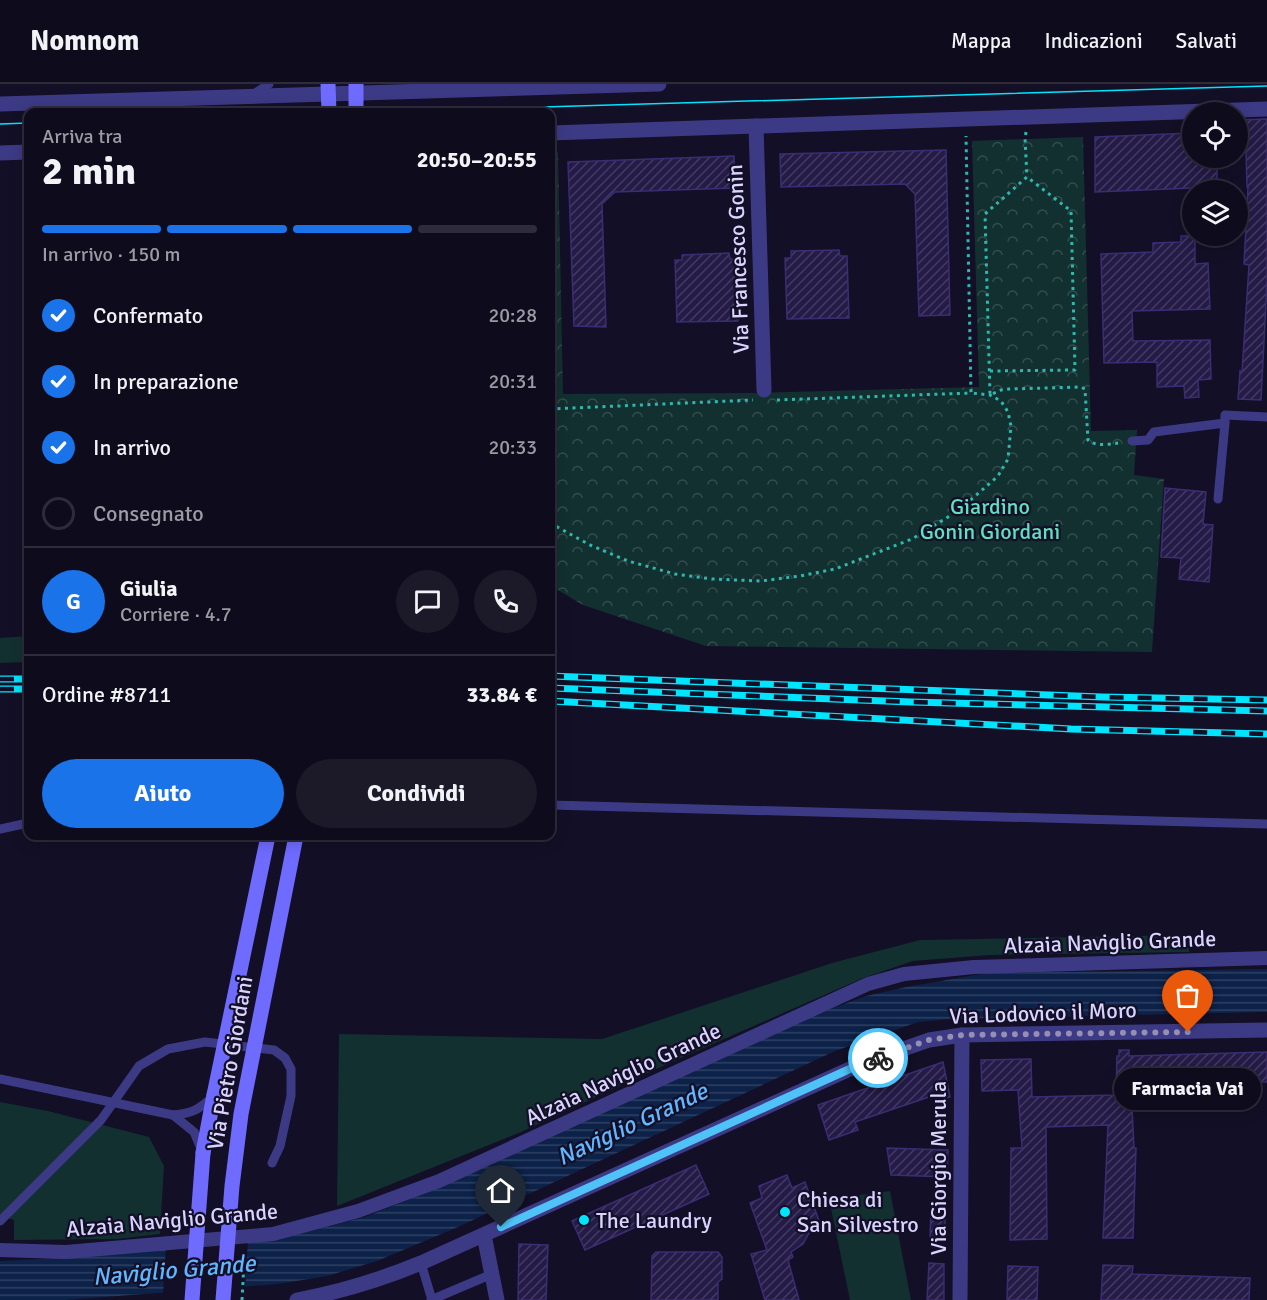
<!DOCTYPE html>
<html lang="it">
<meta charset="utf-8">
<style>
:root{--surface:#0e0b1c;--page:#1c1929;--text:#f1f3f6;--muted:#9b9ba3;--line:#2e2b3b;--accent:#1a73e8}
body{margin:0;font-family:Signika,sans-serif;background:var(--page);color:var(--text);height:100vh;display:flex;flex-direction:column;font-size:22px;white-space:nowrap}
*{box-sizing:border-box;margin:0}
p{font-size:20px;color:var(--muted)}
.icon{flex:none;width:33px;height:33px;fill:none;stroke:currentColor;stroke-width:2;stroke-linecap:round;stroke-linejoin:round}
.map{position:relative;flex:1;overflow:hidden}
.details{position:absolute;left:24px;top:24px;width:531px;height:732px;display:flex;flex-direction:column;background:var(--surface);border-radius:12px;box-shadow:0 3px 15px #0003,0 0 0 2px var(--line)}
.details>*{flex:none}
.controls{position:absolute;left:1182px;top:18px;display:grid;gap:12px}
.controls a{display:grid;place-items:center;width:66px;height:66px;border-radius:50%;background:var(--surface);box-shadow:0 3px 15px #0003,0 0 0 2px var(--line);font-size:30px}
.pin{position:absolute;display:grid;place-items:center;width:51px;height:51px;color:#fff;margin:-62px -26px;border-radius:50% 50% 50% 0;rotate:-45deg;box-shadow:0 0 6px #0007}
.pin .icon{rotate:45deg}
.courier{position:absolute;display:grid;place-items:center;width:60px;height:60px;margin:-30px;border:4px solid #4fc3f7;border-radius:50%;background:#fff;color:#222;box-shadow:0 2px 8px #0007}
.bubble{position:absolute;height:42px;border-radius:21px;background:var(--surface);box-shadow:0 3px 15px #0003,0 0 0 2px var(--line);font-size:20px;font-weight:700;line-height:42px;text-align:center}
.head em{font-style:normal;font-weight:700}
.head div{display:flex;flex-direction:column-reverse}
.head{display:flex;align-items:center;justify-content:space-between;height:102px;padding:0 18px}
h1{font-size:39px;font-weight:700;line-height:45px}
.bar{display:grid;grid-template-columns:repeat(4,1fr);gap:9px 6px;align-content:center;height:72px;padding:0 18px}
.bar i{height:8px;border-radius:4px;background:var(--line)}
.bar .selected{background:var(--accent)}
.bar p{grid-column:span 4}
.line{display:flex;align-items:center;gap:15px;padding:0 18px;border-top:2px solid var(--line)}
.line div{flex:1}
.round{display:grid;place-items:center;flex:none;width:63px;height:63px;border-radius:32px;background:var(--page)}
ol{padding:0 18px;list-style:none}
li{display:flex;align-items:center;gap:18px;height:66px}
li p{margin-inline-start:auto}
li .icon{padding:6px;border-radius:50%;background:var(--accent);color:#fff;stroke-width:4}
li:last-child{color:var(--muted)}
li i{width:33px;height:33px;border:3px solid var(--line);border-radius:50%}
.action{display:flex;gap:12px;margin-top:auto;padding:12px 18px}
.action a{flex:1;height:69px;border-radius:36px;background:var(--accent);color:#fff;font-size:24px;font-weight:700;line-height:69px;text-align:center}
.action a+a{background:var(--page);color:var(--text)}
header{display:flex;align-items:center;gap:36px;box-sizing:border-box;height:84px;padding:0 30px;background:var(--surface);border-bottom:2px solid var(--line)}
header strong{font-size:28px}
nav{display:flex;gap:33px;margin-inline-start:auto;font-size:21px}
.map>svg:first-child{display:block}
.grass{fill:#12302f}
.forest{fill:url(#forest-crowns)}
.water{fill:url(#water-rules)}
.pier{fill:#130f26}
.building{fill:url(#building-hatch);stroke:#3b2d73;stroke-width:1.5}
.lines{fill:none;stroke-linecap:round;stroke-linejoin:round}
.path{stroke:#2fb8b0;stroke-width:3;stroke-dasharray:3 4.5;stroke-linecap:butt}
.service{stroke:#3d3a85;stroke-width:9}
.pedestrian{stroke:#3d3a85;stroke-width:14}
.minor{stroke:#3d3a85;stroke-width:15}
.tertiary{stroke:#3d3a85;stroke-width:15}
.secondary{stroke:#6f6bff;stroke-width:15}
.tram{stroke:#00e5ff;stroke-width:1.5}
.rail-casing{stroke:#00e5ff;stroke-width:7}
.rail{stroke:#130f26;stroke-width:4.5;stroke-dasharray:14;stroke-linecap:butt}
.path-bridge{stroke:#2fb8b0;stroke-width:3;stroke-dasharray:3 4.5;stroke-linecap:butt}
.service-bridge{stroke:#3d3a85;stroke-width:9}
.secondary-bridge{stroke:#6f6bff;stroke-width:15}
.done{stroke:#948fb3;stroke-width:6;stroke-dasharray:0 10.8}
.route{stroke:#4fc3f7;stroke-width:8}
.poi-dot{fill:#00e5ff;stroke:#130f26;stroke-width:2}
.labels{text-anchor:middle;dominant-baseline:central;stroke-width:4.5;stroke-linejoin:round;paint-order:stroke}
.street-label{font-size:22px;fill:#d9d4ff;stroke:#130f26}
.park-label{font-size:22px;fill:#5fe0c0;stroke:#130f26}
.poi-label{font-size:22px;fill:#d9d4ff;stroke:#130f26;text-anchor:start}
.water-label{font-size:24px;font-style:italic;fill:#62b6ff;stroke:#130f26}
</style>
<header>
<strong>Nomnom</strong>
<nav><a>Mappa</a><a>Indicazioni</a><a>Salvati</a></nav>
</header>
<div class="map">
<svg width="1267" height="1216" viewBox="0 0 1267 1216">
<defs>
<pattern id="forest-crowns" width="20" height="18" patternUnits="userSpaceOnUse" patternTransform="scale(1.5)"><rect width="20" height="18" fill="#12302f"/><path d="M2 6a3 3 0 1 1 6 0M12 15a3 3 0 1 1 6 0" fill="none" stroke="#344d4e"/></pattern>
<pattern id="water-rules" width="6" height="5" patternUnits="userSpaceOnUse" patternTransform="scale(1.5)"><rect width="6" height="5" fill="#0c2248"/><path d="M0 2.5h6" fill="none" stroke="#2f4163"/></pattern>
<pattern id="building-hatch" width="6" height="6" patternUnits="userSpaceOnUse" patternTransform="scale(1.5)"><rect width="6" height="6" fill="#241b47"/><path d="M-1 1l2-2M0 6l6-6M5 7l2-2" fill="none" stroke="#433b63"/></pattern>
</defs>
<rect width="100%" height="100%" fill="#130f26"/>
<g class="grass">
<polygon points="28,552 28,578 0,579 0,554"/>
<polygon points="1190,851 1189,868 990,871 913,877 863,894 665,981 521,1048 337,1122 339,950 602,955 832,879 920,856"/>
<polygon points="0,1018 48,1027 149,1053 164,1082 160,1150 117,1155 14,1156 14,1136 0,1132"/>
<polygon points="890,1107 911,1216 850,1216 829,1115"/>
</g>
<polygon class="forest" points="1083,53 1091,347 1137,346 1134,391 1164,395 1152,568 706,562 583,521 551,502 550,69 558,68 563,310 753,309 979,303 972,57"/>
<polygon class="water" points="1267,885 1267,928 950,935 918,938 835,967 458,1143 377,1177 327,1192 278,1200 64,1216 0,1216 0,1177 80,1173 283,1154 365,1133 441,1103 822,928 866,912 906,903 987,889"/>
<polygon class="pier" points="248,1154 245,1206 163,1212 166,1162"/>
<g class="building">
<polygon points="1267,35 1267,198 1261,316 1238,315 1240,287 1242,288 1249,181 1244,180 1248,103 1247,103 1246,68 1238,68 1238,36"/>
<polygon points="1192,49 1192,74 1217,74 1217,103 1095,108 1095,53"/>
<polygon points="946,66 950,231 919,232 915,110 905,100 781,103 780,70"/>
<polygon points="734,72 735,104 615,108 602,120 606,243 574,242 568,78"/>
<polygon points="1181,152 1195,152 1195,180 1208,179 1210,225 1132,227 1133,257 1210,256 1211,295 1198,296 1199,313 1185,314 1184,302 1157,303 1157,278 1104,279 1101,170 1153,168 1153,159 1181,158"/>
<polygon points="839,166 840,172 847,172 849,234 787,235 785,174 791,174 791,167"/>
<polygon points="729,169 730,175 737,175 738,237 677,238 675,176 682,176 682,171"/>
<polygon points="1165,404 1206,408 1203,440 1213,441 1209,498 1179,495 1181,474 1161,473"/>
<polygon points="1119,966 1129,966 1129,972 1267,968 1267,998 1252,998 1253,1002 1167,1004 1167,1001 1131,1003 1134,1064 1136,1064 1133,1154 1103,1154 1108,1041 1046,1043 1047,1155 1010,1156 1011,1064 1022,1064 1018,1006 982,1007 981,976 1031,975 1032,1013 1116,1011 1117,972 1119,972"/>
<polygon points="943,978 950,1013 938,1016 935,1011 855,1038 858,1046 829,1056 818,1021"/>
<polygon points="887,1064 948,1066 947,1093 891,1091"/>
<polygon points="696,1081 709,1110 585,1166 572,1137"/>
<polygon points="787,1091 792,1104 805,1098 822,1145 809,1149 803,1160 791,1168 793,1173 788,1176 799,1216 765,1216 751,1170 767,1166 750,1119 762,1114 759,1102"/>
<polygon points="931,1123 945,1123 945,1155 930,1155"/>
<polygon points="519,1160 548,1161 546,1216 518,1216"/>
<polygon points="656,1168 718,1168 722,1173 722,1195 718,1198 718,1216 651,1216 652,1172"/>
<polygon points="929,1179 944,1180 944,1216 927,1216"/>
<polygon points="1103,1181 1133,1182 1132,1190 1250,1194 1249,1216 1101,1216"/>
<polygon points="1008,1182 1038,1183 1037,1216 1007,1216"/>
</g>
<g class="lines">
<g class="path">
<polyline points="1026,48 1025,55 1027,93"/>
<path d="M990,287L1075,286L1071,127L1027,93L985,130L990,311L1001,306L1009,305L1081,303L1085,305L1088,356C1096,363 1109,360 1119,359"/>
<polyline points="777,316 971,309 966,52"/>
<polyline points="550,325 753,316"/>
<polyline points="550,439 590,461 628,477 675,490 712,495 761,497 800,492 835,485 912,455 948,433 973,414 998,392 1008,375 1011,342 1008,328 1001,317 990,311 971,309"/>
</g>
<g class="service">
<polyline points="254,10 269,0"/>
<polyline points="1225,339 1225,331 1267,333"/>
<polyline points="1132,357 1148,356 1154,348 1225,339 1218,415"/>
<polyline points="550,721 1267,740"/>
<polyline points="0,745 28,739"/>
<polyline points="173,1031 194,1048 202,1067"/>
<path d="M173,1031C193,1029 198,1026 213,1013"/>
<polyline points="0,1137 101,1036 139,982 168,965 205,958 274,966 285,974 291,985 291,1012 280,1062 272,1079"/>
<polyline points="421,1179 432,1216"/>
<polyline points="431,1216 492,1190"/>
</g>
<polyline class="pedestrian" points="0,1166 66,1168 273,1150 358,1127 439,1097 868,900 904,890 974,883 1267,874"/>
<g class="minor">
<polyline points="756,42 764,306"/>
<polyline points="484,1151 497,1216"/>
<polyline points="960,1216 962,951"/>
</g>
<g class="tertiary">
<polyline points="0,20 659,0"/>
<polyline points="550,49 1267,25"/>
<polyline points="0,69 28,68"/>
<path d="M297,1216C340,1208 380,1196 421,1179L863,979L929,956L962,951L1267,946"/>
</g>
<g class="secondary">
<polyline points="328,0 329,28"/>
<polyline points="356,0 356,28"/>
<polyline points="203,1069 214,1011"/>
</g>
<g class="tram">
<polyline points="372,28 1267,2"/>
<polyline points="0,40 28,39"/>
</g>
<defs>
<g id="rail">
<polyline points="550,592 1102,613 1267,616"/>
<polyline points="0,595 28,595"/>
<polyline points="550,604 911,618 1267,627"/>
<polyline points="0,605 28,605"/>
<polyline points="550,617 1071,645 1267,650"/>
</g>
</defs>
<use href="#rail" class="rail-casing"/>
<use href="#rail" class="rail"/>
<polyline class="path-bridge" points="242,1216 244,1179"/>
<polyline class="service-bridge" points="0,995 173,1031"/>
<g class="secondary-bridge">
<polyline points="214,1011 268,752"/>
<polyline points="192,1216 203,1069"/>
<polyline points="223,1216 232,1102 241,1030 296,752"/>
</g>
</g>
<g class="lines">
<polyline class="done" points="878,974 929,956 962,951 1188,948"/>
<polyline class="route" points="501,1143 863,979 878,974"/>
</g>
<g class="poi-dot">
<circle cx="785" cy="1128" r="6"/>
<circle cx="584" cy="1136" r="6"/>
</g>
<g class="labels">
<g class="street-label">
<text transform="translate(738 175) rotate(-92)">Via Francesco Gonin</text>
<text transform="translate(1110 858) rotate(-2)">Alzaia Naviglio Grande</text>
<text transform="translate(1043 929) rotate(-2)">Via Lodovico il Moro</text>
<text transform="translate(230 979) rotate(-80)">Via Pietro Giordani</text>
<text transform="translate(623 990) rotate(-25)">Alzaia Naviglio Grande</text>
<text transform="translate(938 1084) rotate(-90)">Via Giorgio Merula</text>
<text transform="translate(172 1136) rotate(-5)">Alzaia Naviglio Grande</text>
</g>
<g class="park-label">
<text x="990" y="422">Giardino<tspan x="990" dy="25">Gonin Giordani</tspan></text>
</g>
<g class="poi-label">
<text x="797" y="1115">Chiesa di<tspan x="797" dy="25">San Silvestro</tspan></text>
<text x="596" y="1136">The Laundry</text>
</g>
<g class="water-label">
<text transform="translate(632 1040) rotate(-25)">Naviglio Grande</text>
<text transform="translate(174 1186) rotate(-5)">Naviglio Grande</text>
</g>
</g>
</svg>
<div class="controls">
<a><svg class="icon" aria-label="locate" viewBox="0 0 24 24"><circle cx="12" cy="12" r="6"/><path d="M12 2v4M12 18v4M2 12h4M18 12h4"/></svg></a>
<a><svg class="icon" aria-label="layers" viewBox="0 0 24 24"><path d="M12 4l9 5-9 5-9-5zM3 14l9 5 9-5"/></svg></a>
</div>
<div class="pin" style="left:1188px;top:948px;background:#ea580c"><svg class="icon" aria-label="bag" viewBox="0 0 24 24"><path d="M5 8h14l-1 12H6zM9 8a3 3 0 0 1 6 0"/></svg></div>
<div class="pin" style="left:501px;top:1143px;background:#1f2937"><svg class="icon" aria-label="home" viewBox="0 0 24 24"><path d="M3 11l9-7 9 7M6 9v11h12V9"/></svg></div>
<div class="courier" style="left:878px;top:974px"><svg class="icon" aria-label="bike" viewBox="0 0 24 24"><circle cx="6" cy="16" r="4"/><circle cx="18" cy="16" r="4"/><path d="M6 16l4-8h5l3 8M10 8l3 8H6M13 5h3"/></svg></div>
<div class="bubble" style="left:1114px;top:984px;width:147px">Farmacia Vai</div>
<section class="details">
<div class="head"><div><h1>2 min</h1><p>Arriva tra</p></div><em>20:50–20:55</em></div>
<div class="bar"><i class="selected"></i><i class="selected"></i><i class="selected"></i><i></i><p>In arrivo · 150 m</p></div>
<ol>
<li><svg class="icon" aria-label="check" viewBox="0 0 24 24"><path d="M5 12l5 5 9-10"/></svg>Confermato<p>20:28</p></li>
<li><svg class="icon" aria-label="check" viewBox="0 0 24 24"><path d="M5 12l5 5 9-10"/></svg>In preparazione<p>20:31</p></li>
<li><svg class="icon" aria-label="check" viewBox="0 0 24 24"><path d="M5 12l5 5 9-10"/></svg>In arrivo<p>20:33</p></li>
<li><i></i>Consegnato</li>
</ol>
<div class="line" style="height:108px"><b class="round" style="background:var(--accent);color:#fff">G</b><div><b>Giulia</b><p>Corriere · 4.7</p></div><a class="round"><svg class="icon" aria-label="chat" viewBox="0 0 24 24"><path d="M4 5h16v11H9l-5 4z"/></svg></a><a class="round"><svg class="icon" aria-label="phone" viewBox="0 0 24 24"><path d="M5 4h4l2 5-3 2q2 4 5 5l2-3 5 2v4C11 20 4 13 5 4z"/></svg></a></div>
<div class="line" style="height:78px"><div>Ordine #8711</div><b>33.84 €</b></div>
<div class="action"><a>Aiuto</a><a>Condividi</a></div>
</section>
</div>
